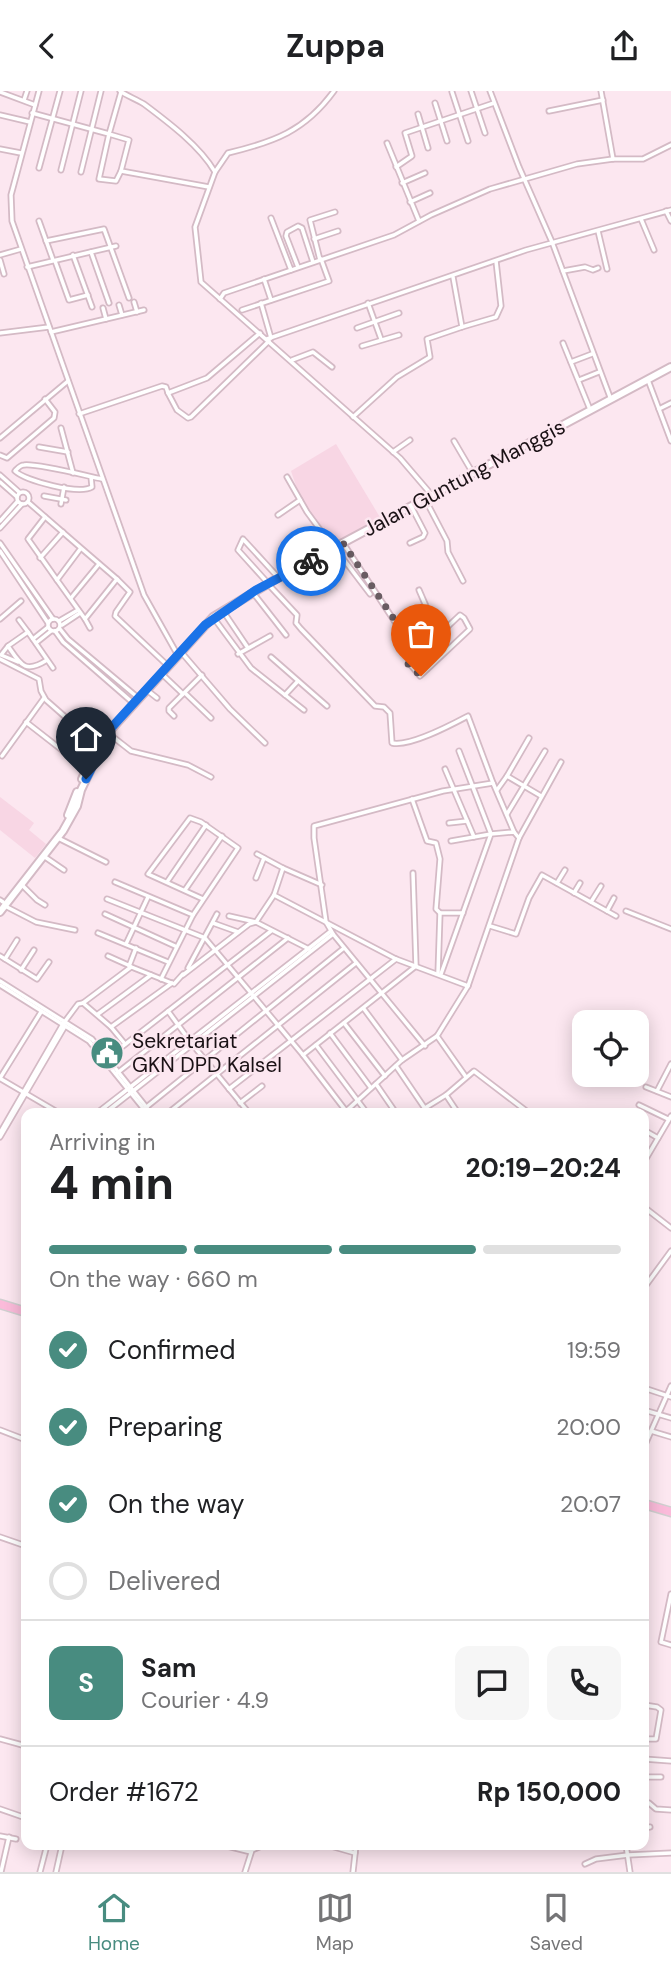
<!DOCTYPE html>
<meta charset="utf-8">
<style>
:root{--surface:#fff;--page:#f6f6f6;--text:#202124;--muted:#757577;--line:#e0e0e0;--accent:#488c80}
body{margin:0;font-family:"DM Sans",sans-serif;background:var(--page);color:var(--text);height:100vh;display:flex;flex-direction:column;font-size:26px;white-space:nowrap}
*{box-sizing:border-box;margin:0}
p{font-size:23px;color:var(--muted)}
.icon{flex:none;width:38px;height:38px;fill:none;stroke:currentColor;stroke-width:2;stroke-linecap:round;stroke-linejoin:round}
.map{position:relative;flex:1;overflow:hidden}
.sheet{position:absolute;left:21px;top:1017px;width:628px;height:742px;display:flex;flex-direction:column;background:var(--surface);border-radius:14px;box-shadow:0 4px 18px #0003}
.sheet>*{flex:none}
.buttons{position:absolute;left:572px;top:919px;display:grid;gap:14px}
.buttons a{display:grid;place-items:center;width:77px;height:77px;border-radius:14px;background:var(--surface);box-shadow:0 4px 18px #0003;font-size:35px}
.pin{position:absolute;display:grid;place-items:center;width:60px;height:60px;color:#fff;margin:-72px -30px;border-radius:50% 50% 50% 0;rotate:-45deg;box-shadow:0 0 7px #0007}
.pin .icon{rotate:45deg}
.courier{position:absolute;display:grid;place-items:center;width:70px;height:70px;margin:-35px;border:5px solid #1a73e8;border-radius:50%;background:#fff;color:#222;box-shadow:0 2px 9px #0007}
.overview em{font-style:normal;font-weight:700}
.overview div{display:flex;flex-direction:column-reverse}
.overview{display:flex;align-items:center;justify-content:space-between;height:119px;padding:0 28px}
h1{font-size:46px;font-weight:700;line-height:52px}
.bar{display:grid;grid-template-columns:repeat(4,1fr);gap:10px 7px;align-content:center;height:84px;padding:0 28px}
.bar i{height:9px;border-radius:5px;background:var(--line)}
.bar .selected{background:var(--accent)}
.bar p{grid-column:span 4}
.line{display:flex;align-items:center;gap:18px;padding:0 28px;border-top:2px solid var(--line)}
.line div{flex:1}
.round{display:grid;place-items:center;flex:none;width:74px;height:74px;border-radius:14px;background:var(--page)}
ol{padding:0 28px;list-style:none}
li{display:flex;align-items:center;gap:21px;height:77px}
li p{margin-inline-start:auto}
li .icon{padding:7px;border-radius:50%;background:var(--accent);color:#fff;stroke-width:4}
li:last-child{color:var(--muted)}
li i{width:38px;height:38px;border:4px solid var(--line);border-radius:50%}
header{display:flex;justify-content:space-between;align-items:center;height:91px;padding:0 28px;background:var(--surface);font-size:32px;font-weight:700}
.tabs{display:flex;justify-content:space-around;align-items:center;height:98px;border-top:2px solid var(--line);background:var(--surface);font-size:19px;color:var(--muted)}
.tabs a{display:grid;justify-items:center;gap:4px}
.tabs .selected{color:var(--accent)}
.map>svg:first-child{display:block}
.built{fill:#f8d6e4}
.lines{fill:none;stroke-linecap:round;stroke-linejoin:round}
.street-casing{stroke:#d4bac5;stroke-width:7}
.secondary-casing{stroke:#d4bac5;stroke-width:10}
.primary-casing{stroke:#d1cfd0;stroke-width:11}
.street{stroke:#fff;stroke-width:3.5}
.secondary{stroke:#fff;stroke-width:6}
.primary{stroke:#fbbbda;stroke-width:8}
.done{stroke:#695c62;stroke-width:7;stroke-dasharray:0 12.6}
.route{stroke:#1a73e8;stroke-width:9}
.labels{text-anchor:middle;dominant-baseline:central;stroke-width:5;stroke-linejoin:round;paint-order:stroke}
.street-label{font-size:21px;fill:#1a1115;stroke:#fce7f0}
.poi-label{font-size:21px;fill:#1a1115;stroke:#fce7f0;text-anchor:start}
</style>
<header><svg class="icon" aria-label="back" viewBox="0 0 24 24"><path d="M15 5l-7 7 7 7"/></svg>Zuppa<svg class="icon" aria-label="share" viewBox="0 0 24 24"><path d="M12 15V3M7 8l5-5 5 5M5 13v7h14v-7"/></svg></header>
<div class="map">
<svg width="671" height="1781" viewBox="0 0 671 1781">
<rect width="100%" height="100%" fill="#fce7f0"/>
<g class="built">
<polygon points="336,353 381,428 332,453 299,404 291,380"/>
<polygon points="0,706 34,732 29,739 46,753 35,767 0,739"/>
</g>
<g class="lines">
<defs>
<g id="street">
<polyline points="39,0 11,104 12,130 144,504 176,561"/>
<path d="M120,0C127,5 136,8 144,13C168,31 200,55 215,81L195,136L201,191L400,367L430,402"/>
<polyline points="471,0 485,42"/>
<polyline points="490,0 519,76 552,151 610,306"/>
<polyline points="601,0 613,68"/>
<polyline points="0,1 35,14"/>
<polyline points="121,1 109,43 129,49 121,80 209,96"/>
<polyline points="452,1 468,50"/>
<polyline points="24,9 27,0"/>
<polyline points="435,12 447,50"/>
<polyline points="549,20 603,9"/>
<polyline points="32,22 109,43 99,88 116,90 121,80"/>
<polyline points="418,23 428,57"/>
<polyline points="0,24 30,31"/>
<polyline points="387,52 419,130"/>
<polyline points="0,58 21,62"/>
<polyline points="396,76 412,65 405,42 494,12"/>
<polyline points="39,77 60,0"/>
<polyline points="61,79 81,0"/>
<polyline points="81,81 101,0"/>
<path d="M215,81L228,62C274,51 305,40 334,0"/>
<polyline points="402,92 425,82"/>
<polyline points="410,111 430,102"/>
<polyline points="666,120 671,130"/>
<polyline points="271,127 291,179"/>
<polyline points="641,128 654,159"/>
<polyline points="39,130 53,169"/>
<polyline points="598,140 607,178"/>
<polyline points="314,148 338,140"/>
<polyline points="46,150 104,138 129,207"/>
<polyline points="91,161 109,212"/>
<polyline points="0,164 21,158"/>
<polyline points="73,164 92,216"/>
<polyline points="0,169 4,183"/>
<polyline points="320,169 310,129 335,121"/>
<polyline points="55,170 69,209 88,204"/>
<polyline points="27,176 116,155"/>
<polyline points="298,176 286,145 287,141 298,135 302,137 313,171"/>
<polyline points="563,180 585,176 593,179 598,177"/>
<polyline points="453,186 462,236 496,226 501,215 496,170"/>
<polyline points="264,188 271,209"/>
<polyline points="220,208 224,202 394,144 431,124 490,98 577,73 613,68 643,68 671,54"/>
<polyline points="134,211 137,221"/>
<polyline points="261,212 271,247"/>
<polyline points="368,212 381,248"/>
<polyline points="119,214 122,224"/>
<polyline points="103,217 106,228"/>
<polyline points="242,219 329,190 321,168"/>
<polyline points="357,237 399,222"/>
<polyline points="51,241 144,219"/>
<polyline points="0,242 49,236"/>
<polyline points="267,248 526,159 671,119"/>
<polyline points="563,252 589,316"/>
<polyline points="362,255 399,244"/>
<polyline points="292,269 313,261 332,276"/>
<polyline points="571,271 592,263"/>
<polyline points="579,289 599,281"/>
<polyline points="648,289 671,350"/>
<polyline points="168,302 177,319 188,327 191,326 269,250"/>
<polyline points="659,318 671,312"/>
<polyline points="79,323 162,295 166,296 168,302 207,287 260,242"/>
<polyline points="353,326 397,286 430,266 427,248 462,236"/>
<polyline points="61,337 73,382"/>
<polyline points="0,347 68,290"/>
<polyline points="454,350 471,379"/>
<polyline points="39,356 68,361"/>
<polyline points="393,361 410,349"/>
<polyline points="0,364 7,367 54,327 55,321 45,308"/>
<polyline points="0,384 19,401"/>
<path d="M91,386L92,396C79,404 26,390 15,380C18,377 20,374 24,374C36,372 87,385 102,388"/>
<polyline points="287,386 307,421 332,455"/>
<polyline points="0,391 17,406"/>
<circle cx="23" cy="407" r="6"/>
<polyline points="44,405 66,409"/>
<polyline points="425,408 447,450 448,461 463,490"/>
<polyline points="28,411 81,457 57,489 85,528 117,488 81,457"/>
<polyline points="61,413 64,396"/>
<polyline points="278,424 300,409"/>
<polyline points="45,426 28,448 57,489"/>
<polyline points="0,430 17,411"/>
<polyline points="0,437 22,413"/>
<polyline points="0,452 53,528"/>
<polyline points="343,452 395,531 416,550 421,560"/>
<polyline points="410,452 423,446 425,442 411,415"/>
<polyline points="335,457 370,503"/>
<polyline points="0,460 48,532"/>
<polyline points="40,467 63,441"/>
<polyline points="117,488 130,501 116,521 115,525 166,573"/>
<polyline points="266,490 238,459 243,448 276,484"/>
<path d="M269,494L297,524L296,532L301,538L375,615L384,616L390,622L392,652C410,656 451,634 468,625L493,692"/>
<polyline points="419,499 438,543"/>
<polyline points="254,503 286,544"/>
<polyline points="71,507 99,473"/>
<polyline points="223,520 248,557"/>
<polygon points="460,524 464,527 470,538 420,585 409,572"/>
<polyline points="213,526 251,577 304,619"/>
<circle cx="54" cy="534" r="6"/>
<polyline points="0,528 21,510"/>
<polyline points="85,528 90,537"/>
<polyline points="19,529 28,541"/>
<polyline points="59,530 78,519"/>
<polyline points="62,534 80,522"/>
<polyline points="60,538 68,548 136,605"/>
<polyline points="55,540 63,551 132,611"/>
<polyline points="33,548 48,536"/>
<polyline points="36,552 51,540"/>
<polyline points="8,555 1,564 18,571"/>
<polyline points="182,562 230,618 265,652"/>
<polyline points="238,563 270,545"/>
<polyline points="271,566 327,615"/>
<polyline points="0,568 39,588 41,600 46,609 96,653"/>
<path d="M47,569C25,583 21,574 8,555L28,541L53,577"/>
<polyline points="163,584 183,603"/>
<polyline points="148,600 157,607"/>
<polyline points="185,602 211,627"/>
<polyline points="285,604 298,590"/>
<polyline points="174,625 169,620 169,617 202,584"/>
<polyline points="26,631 85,677"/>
<polyline points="108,642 131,660 188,674 211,686"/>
<polyline points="2,665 44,607"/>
<polyline points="445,678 474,746"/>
<polyline points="507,685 529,647"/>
<polyline points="497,699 507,685 541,705"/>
<polyline points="412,708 427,750 436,752 440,768 436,818 440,822 438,882"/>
<polyline points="507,723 545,660"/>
<polyline points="449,732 467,730"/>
<polyline points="58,747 106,771"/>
<polyline points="451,750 491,743 459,660"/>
<polyline points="45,766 64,779"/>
<polyline points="283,777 322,794"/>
<polyline points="256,787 264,767"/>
<polyline points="115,791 193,824"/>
<polyline points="167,791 206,734"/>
<polyline points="557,792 565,779"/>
<polyline points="22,794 37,809 45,814"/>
<polyline points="185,799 222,745"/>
<polyline points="574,802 580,792"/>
<polyline points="274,804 396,868 468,895 437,945"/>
<polyline points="107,808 205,847 303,964 346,1020"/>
<polyline points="0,809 3,811"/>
<polyline points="591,811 601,795"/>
<polyline points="5,815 36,831 75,839"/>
<polyline points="607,820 614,807"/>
<polyline points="626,820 671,838"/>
<polyline points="440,822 463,822"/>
<polyline points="105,823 175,855"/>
<polyline points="229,825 256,831 274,804 283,777 257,763"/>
<polyline points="213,832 238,841"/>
<polyline points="490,835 516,843 529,807 542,784 616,825"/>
<polyline points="98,842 168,871"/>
<polyline points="126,853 148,806"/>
<polyline points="136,857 129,875 174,893 183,883"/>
<polyline points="0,865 37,888 49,871"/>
<polyline points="108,865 128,874"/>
<polyline points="5,868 17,849"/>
<polyline points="188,877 217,823"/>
<polyline points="21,879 34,859"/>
<polyline points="441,883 491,743 514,741 519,747"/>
<polyline points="183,884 249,833 256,831 309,858"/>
<polyline points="161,888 193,824 238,757 201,731 190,727 148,783 203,808"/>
<polyline points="0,890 92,948 151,1022"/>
<polyline points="0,894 89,950 147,1022"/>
<polyline points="468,895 519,747 561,671"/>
<polyline points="83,912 131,876"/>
<polyline points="364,918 402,969"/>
<polyline points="168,920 192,953 249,1022"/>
<polyline points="98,923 151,884"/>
<polyline points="344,932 385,985"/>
<polyline points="111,936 125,953"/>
<polyline points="330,942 371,997"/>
<polyline points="316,954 367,1022"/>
<polyline points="425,955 333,843 326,831 314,747 314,735 443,700 493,692 514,741"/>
<polyline points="303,964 416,875 413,782"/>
<polyline points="105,969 271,840"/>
<polyline points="396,975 428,1022"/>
<polyline points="116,983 288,847"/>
<polyline points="0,987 41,921"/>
<polyline points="1,988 59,1022"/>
<polyline points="376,993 396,1022"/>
<polyline points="646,996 671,1006"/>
<polyline points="229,998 396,868"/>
<polyline points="657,1000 671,973"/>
<polyline points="446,1004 458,1022"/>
<polyline points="240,1012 262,995"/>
<polyline points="639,1014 668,1028"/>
<polyline points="425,1017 446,1004 474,980 529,1022"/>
<polyline points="144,1018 344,857"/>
<polyline points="97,1022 331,840"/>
<polyline points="105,1022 333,843"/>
<polyline points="168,1022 356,872"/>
<polyline points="344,1022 402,969 437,945 466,986"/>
<polyline points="644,1039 658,1047"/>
<polyline points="0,1042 63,933 78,913 83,912 111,936 172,892"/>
<polyline points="0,1046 65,935"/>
<polyline points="644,1071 671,1025"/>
<polyline points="644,1116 671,1137"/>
<polyline points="644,1197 671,1160"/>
<polyline points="644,1297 671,1306"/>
<polyline points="644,1319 671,1327"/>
<polyline points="0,1339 26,1349"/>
<polyline points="651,1340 671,1346"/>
<polyline points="644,1356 671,1295"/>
<polyline points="0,1446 26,1455"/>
<polyline points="671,1503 661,1551 671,1554"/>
<polyline points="644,1614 657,1616 661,1619 656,1648 644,1648"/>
<polyline points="0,1648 26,1655"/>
<polyline points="644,1668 671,1670"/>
<polyline points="644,1686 661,1686"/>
<polyline points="644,1711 649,1712 656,1718 671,1719"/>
<polyline points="0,1718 26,1727"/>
<polyline points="644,1737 650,1736"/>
<polyline points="0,1745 16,1748"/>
<polyline points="223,1754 251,1761"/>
<polyline points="268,1754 271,1754"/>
<polyline points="327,1754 355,1762"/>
<polyline points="626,1754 630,1781"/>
<polyline points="585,1773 596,1768 628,1764 671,1762"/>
<polyline points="1,1781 9,1746"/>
<polyline points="40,1781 47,1754"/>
<polyline points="56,1781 62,1754"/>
<polyline points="245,1781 252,1759 264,1754"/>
<polyline points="353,1781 356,1754"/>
</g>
<g id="secondary">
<polyline points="82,688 101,647"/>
<polyline points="68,724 77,701"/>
<polyline points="0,821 63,740 77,715 81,699 108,642 213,526 281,485 671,276"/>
</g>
<g id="primary">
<polyline points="0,1213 26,1221"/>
<polyline points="644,1413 671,1421"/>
</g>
</defs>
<use href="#street" class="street-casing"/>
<use href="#secondary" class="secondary-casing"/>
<use href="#primary" class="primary-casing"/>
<use href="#street" class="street"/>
<use href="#secondary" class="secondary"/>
<use href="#primary" class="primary"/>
</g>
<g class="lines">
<polyline class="done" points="311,470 343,452 396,531 419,555 421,560 408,573 421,585"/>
<polyline class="route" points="86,688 112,636 205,534 256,499 311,470"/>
</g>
<defs>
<symbol id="civic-disc" viewBox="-11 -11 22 22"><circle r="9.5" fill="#488c80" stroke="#fce7f0"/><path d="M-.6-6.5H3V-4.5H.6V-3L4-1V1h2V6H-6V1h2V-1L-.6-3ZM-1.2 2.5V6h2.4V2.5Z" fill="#fff"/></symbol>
</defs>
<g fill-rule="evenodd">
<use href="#civic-disc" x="88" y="943" width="38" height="38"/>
</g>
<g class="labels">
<g class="street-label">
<text transform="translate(464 387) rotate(-28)">Jalan Guntung Manggis</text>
</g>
<g class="poi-label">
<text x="132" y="950">Sekretariat<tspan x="132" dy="24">GKN DPD Kalsel</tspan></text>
</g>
</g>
</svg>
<div class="buttons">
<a><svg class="icon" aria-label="locate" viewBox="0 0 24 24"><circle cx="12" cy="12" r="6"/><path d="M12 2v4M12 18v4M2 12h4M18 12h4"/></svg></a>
</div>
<div class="pin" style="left:421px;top:585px;background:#ea580c"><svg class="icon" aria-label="bag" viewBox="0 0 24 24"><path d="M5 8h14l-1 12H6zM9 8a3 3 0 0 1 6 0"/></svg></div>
<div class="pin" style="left:86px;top:688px;background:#1f2937"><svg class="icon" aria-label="home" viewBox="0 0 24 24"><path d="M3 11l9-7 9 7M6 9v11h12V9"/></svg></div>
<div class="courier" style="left:311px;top:470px"><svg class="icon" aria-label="bike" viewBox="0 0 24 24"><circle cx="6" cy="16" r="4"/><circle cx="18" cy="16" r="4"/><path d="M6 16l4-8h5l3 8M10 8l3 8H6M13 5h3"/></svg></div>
<section class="sheet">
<div class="overview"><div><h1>4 min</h1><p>Arriving in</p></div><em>20:19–20:24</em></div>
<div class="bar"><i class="selected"></i><i class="selected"></i><i class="selected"></i><i></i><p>On the way · 660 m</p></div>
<ol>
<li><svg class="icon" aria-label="check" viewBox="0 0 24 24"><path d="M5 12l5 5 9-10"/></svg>Confirmed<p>19:59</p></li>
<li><svg class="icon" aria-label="check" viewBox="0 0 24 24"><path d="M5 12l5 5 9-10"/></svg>Preparing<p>20:00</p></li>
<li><svg class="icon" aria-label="check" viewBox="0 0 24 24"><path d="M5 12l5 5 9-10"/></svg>On the way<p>20:07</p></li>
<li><i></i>Delivered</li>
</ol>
<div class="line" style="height:126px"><b class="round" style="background:var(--accent);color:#fff">S</b><div><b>Sam</b><p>Courier · 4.9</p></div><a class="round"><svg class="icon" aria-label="chat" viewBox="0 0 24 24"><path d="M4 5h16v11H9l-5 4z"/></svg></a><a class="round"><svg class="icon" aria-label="phone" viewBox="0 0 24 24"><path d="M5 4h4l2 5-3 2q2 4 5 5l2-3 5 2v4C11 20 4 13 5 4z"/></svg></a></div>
<div class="line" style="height:91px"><div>Order #1672</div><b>Rp 150,000</b></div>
</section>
</div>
<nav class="tabs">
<a class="selected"><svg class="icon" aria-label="home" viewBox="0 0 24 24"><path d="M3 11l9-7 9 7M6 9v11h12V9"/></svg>Home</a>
<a><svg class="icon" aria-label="map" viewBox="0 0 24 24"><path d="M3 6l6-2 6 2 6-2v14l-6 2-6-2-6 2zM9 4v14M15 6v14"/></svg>Map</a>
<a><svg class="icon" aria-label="saved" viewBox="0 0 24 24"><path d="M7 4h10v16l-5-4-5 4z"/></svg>Saved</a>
</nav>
